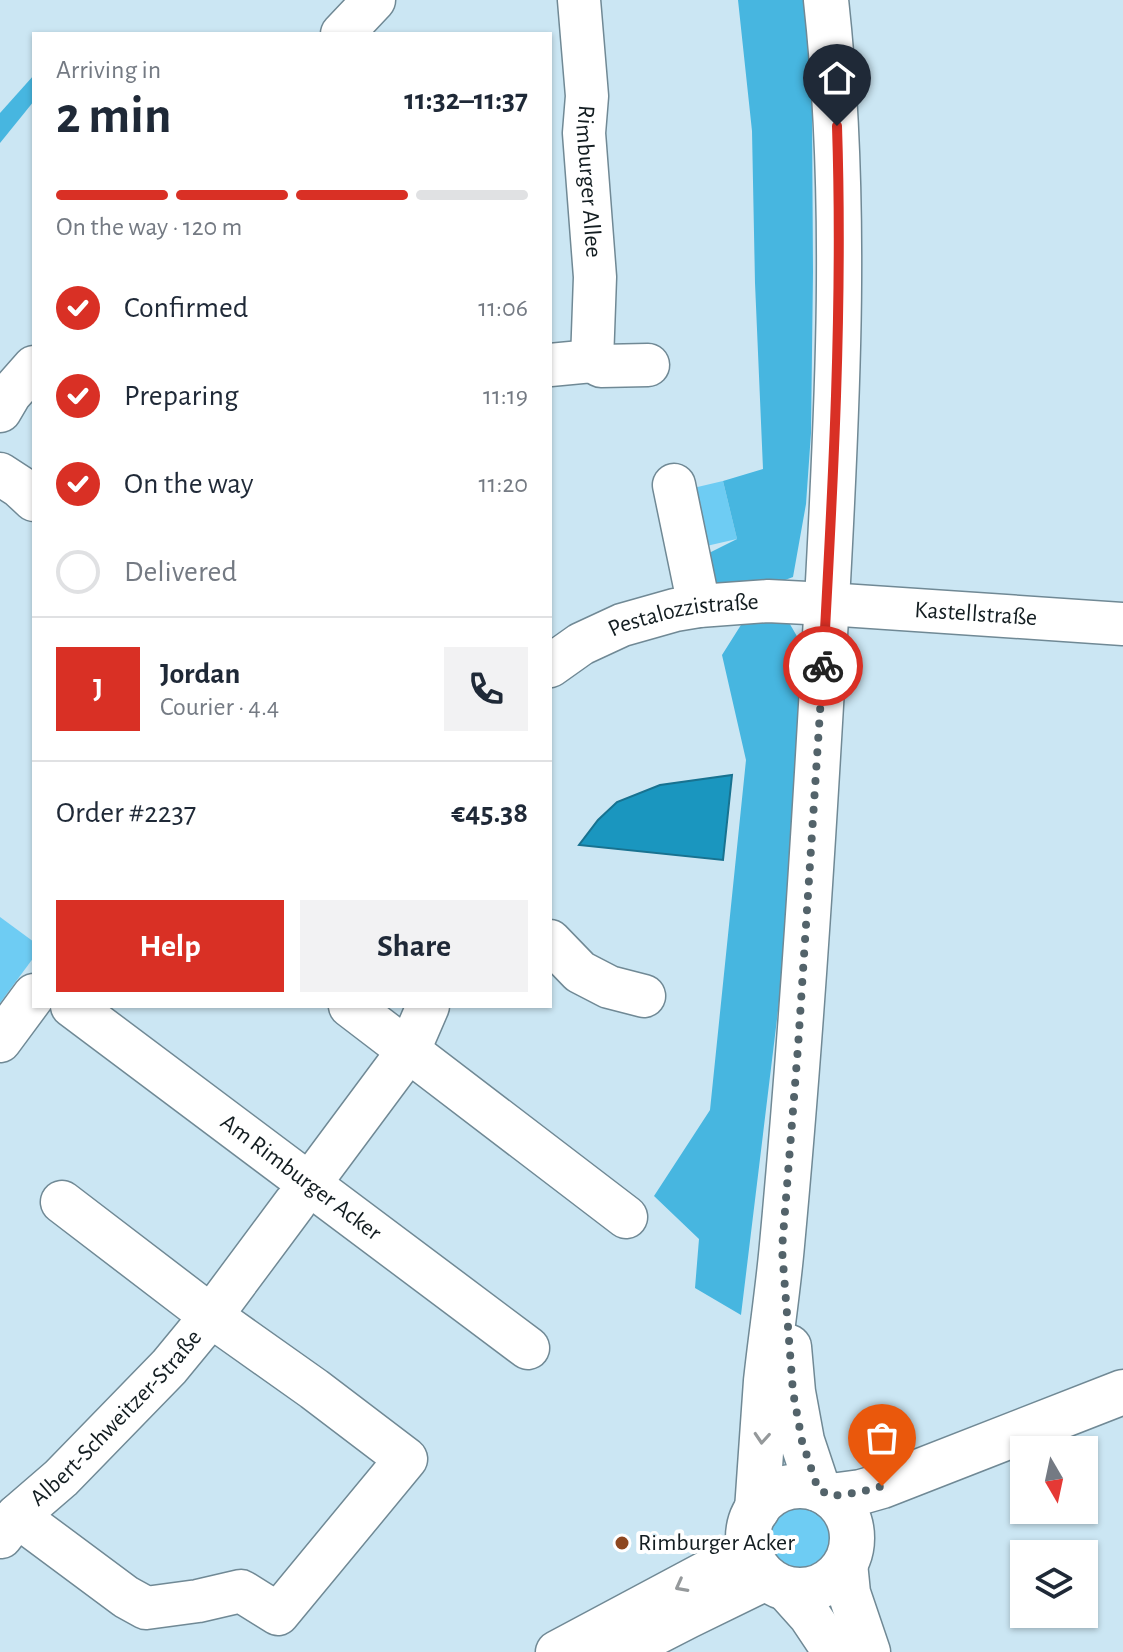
<!DOCTYPE html>
<meta charset="utf-8">
<style>
:root{--surface:#fff;--page:#f2f2f3;--text:#1f2937;--muted:#747a83;--line:#e0e1e3;--accent:#d93025}
body{margin:0;font-family:"Alegreya Sans",sans-serif;background:var(--page);color:var(--text);height:100vh;display:flex;flex-direction:column;font-size:30px;white-space:nowrap}
*{box-sizing:border-box;margin:0}
p{font-size:26px;color:var(--muted)}
.icon{flex:none;width:44px;height:44px;fill:none;stroke:currentColor;stroke-width:2;stroke-linecap:round;stroke-linejoin:round}
.map{position:relative;flex:1;overflow:hidden}
.side{position:absolute;left:32px;top:32px;width:520px;height:976px;display:flex;flex-direction:column;background:var(--surface);border-radius:0px;box-shadow:0 2px 6px #0004}
.side>*{flex:none}
.needle{width:52px;rotate:171deg}
.tools{position:absolute;left:1010px;top:1436px;display:grid;gap:16px}
.tools a{display:grid;place-items:center;width:88px;height:88px;border-radius:0px;background:var(--surface);box-shadow:0 2px 6px #0004;font-size:40px}
.pin{position:absolute;display:grid;place-items:center;width:68px;height:68px;color:#fff;margin:-82px -34px;border-radius:50% 50% 50% 0;rotate:-45deg;box-shadow:0 0 8px #0007}
.pin .icon{rotate:45deg}
.courier{position:absolute;display:grid;place-items:center;width:80px;height:80px;margin:-40px;border:6px solid #d93025;border-radius:50%;background:#fff;color:#222;box-shadow:0 2px 10px #0007}
.summary em{font-style:normal;font-weight:700}
.summary div{display:flex;flex-direction:column-reverse}
.summary{display:flex;align-items:center;justify-content:space-between;height:136px;padding:0 24px}
h1{font-size:52px;font-weight:700;line-height:60px}
.bar{display:grid;grid-template-columns:repeat(4,1fr);gap:12px 8px;align-content:center;height:96px;padding:0 24px}
.bar i{height:10px;border-radius:6px;background:var(--line)}
.bar .selected{background:var(--accent)}
.bar p{grid-column:span 4}
.line{display:flex;align-items:center;gap:20px;padding:0 24px;border-top:2px solid var(--line)}
.line div{flex:1}
.round{display:grid;place-items:center;flex:none;width:84px;height:84px;border-radius:0px;background:var(--page)}
ol{padding:0 24px;list-style:none}
li{display:flex;align-items:center;gap:24px;height:88px}
li p{margin-inline-start:auto}
li .icon{padding:8px;border-radius:50%;background:var(--accent);color:#fff;stroke-width:4}
li:last-child{color:var(--muted)}
li i{width:44px;height:44px;border:4px solid var(--line);border-radius:50%}
.primary-button{display:flex;gap:16px;margin-top:auto;padding:16px 24px}
.primary-button a{flex:1;height:92px;border-radius:0px;background:var(--accent);color:#fff;font-size:32px;font-weight:700;line-height:92px;text-align:center}
.primary-button a+a{background:var(--page);color:var(--text)}
.map>svg:first-child{display:block}
.green{fill:#6eccf3}
.forest{fill:#47b6e0}
.water{fill:#1a96bf;stroke:#187290;stroke-width:2}
.lines{fill:none;stroke-linecap:round;stroke-linejoin:round}
.minor-casing{stroke:#708995;stroke-width:45}
.major-casing{stroke:#708995;stroke-width:47}
.minor{stroke:#fff;stroke-width:42}
.major{stroke:#fff;stroke-width:44}
.oneway{stroke:#95999b}
.done{stroke:#53636a;stroke-width:8;stroke-dasharray:0 14.4}
.route{stroke:#d93025;stroke-width:10}
.poi-dot{fill:#8d4720;stroke:#fff;stroke-width:3}
.labels{text-anchor:middle;dominant-baseline:central;stroke-width:8;stroke-linejoin:round;paint-order:stroke}
.street-label{font-size:24px;fill:#131d21;stroke:#fff}
.poi-label{font-size:24px;fill:#131d21;stroke:#fff;text-anchor:start}
</style>
<div class="map">
<svg width="1123" height="1652" viewBox="0 0 1123 1652">
<rect width="100%" height="100%" fill="#cbe6f3"/>
<g class="green">
<polygon points="723,481 737,539 702,547 689,489"/>
<polygon points="0,917 34,942 34,957 0,1003"/>
<circle cx="799" cy="1539" r="31"/>
</g>
<g class="forest">
<polygon points="738,0 804,0 812,108 813,272 811,433 806,504 793,577 756,591 724,593 705,578 703,556 737,539 723,481 763,469 755,283 752,131"/>
<polygon points="34,75 34,101 0,143 0,113"/>
<polygon points="784,614 798,638 800,668 786,945 741,1315 695,1288 699,1239 654,1196 710,1110 746,760 722,655 746,617"/>
</g>
<polygon class="water" points="732,775 723,860 579,845 598,820 617,802 660,785"/>
<g class="lines">
<defs>
<g id="minor">
<path id="s1" d="M579,0L587,96L584,133L595,277L592,361"/>
<polyline points="342,34 374,0"/>
<polyline points="550,365 592,361 601,366 648,365"/>
<polyline points="0,411 10,394 34,367"/>
<polyline points="0,474 20,487 34,500"/>
<polyline points="674,485 699,606"/>
<path id="s2" d="M550,666L581,644L622,625L675,610L699,606L768,601L827,604L1123,624"/>
<polyline points="550,941 580,972 609,987 644,996"/>
<path id="s3" d="M72,1006L528,1348"/>
<polyline points="350,1006 626,1217"/>
<polyline points="0,1041 34,995"/>
<polyline points="322,1167 409,1050 428,1006"/>
<polyline points="17,1516 126,1597 146,1608 198,1601 241,1591 278,1614 406,1459 314,1389 211,1316 62,1202"/>
<path id="s4" d="M1,1537L17,1516L61,1478L169,1367L211,1316L295,1203"/>
<polyline points="846,1563 849,1593 869,1652"/>
<polyline points="784,1587 810,1616 834,1652"/>
<polyline points="557,1652 750,1549"/>
<polyline points="620,1652 688,1617 768,1578"/>
</g>
<g id="major">
<polyline points="789,1347 793,1392 802,1441 818,1489"/>
<circle cx="800" cy="1538" r="52"/>
<polyline points="831,1496 861,1492 882,1486 1123,1392"/>
<path d="M757,1510C760,1467 763,1424 766,1381C771,1335 778,1290 782,1245C802,1030 815,815 827,600C838,400 848,199 826,0"/>
</g>
</defs>
<use href="#minor" class="minor-casing"/>
<use href="#major" class="major-casing"/>
<use href="#minor" class="minor"/>
<use href="#major" class="major"/>
</g>
<defs><path id="oneway-chevron" d="M-2-3.5L2.5 0L-2 3.5" fill="none" stroke-width="1.6" stroke-linecap="round" stroke-linejoin="round" transform="scale(2)"/></defs>
<g class="oneway">
<use href="#oneway-chevron" transform="translate(762 1438) rotate(94)"/>
<use href="#oneway-chevron" transform="translate(681 1586) rotate(152)"/>
</g>
<g class="lines">
<polyline class="done" points="823,666 798,1047 782,1249 793,1392 802,1441 818,1489 831,1496 861,1492 882,1486"/>
<path class="route" d="M823,666C833,486 843,306 837,126"/>
</g>
<circle class="poi-dot" cx="622" cy="1543" r="8"/>
<g class="labels">
<g class="street-label">
<text stroke="none"><textPath href="#s1" startOffset="182">Rimburger Allee</textPath></text>
<text stroke="none"><textPath href="#s2" startOffset="440">Kastellstraße</textPath></text>
<text stroke="none"><textPath href="#s2" startOffset="146">Pestalozzistraße</textPath></text>
<text stroke="none"><textPath href="#s3" startOffset="286">Am Rimburger Acker</textPath></text>
<text stroke="none"><textPath href="#s4" startOffset="166">Albert-Schweitzer-Straße</textPath></text>
</g>
<g class="poi-label">
<text x="638" y="1543">Rimburger Acker</text>
</g>
</g>
</svg>
<div class="tools">
<a><svg class="needle" viewBox="-14 -14 28 28"><path d="M0-13l5 13h-10z" fill="#e53935"/><path d="M0 13l5-13h-10z" fill="#747a83"/></svg></a>
<a><svg class="icon" aria-label="layers" viewBox="0 0 24 24"><path d="M12 4l9 5-9 5-9-5zM3 14l9 5 9-5"/></svg></a>
</div>
<div class="pin" style="left:882px;top:1486px;background:#ea580c"><svg class="icon" aria-label="bag" viewBox="0 0 24 24"><path d="M5 8h14l-1 12H6zM9 8a3 3 0 0 1 6 0"/></svg></div>
<div class="pin" style="left:837px;top:126px;background:#1f2937"><svg class="icon" aria-label="home" viewBox="0 0 24 24"><path d="M3 11l9-7 9 7M6 9v11h12V9"/></svg></div>
<div class="courier" style="left:823px;top:666px"><svg class="icon" aria-label="bike" viewBox="0 0 24 24"><circle cx="6" cy="16" r="4"/><circle cx="18" cy="16" r="4"/><path d="M6 16l4-8h5l3 8M10 8l3 8H6M13 5h3"/></svg></div>
<section class="side">
<div class="summary"><div><h1>2 min</h1><p>Arriving in</p></div><em>11:32–11:37</em></div>
<div class="bar"><i class="selected"></i><i class="selected"></i><i class="selected"></i><i></i><p>On the way · 120 m</p></div>
<ol>
<li><svg class="icon" aria-label="check" viewBox="0 0 24 24"><path d="M5 12l5 5 9-10"/></svg>Confirmed<p>11:06</p></li>
<li><svg class="icon" aria-label="check" viewBox="0 0 24 24"><path d="M5 12l5 5 9-10"/></svg>Preparing<p>11:19</p></li>
<li><svg class="icon" aria-label="check" viewBox="0 0 24 24"><path d="M5 12l5 5 9-10"/></svg>On the way<p>11:20</p></li>
<li><i></i>Delivered</li>
</ol>
<div class="line" style="height:144px"><b class="round" style="background:var(--accent);color:#fff">J</b><div><b>Jordan</b><p>Courier · 4.4</p></div><a class="round"><svg class="icon" aria-label="phone" viewBox="0 0 24 24"><path d="M5 4h4l2 5-3 2q2 4 5 5l2-3 5 2v4C11 20 4 13 5 4z"/></svg></a></div>
<div class="line" style="height:104px"><div>Order #2237</div><b>€45.38</b></div>
<div class="primary-button"><a>Help</a><a>Share</a></div>
</section>
</div>
